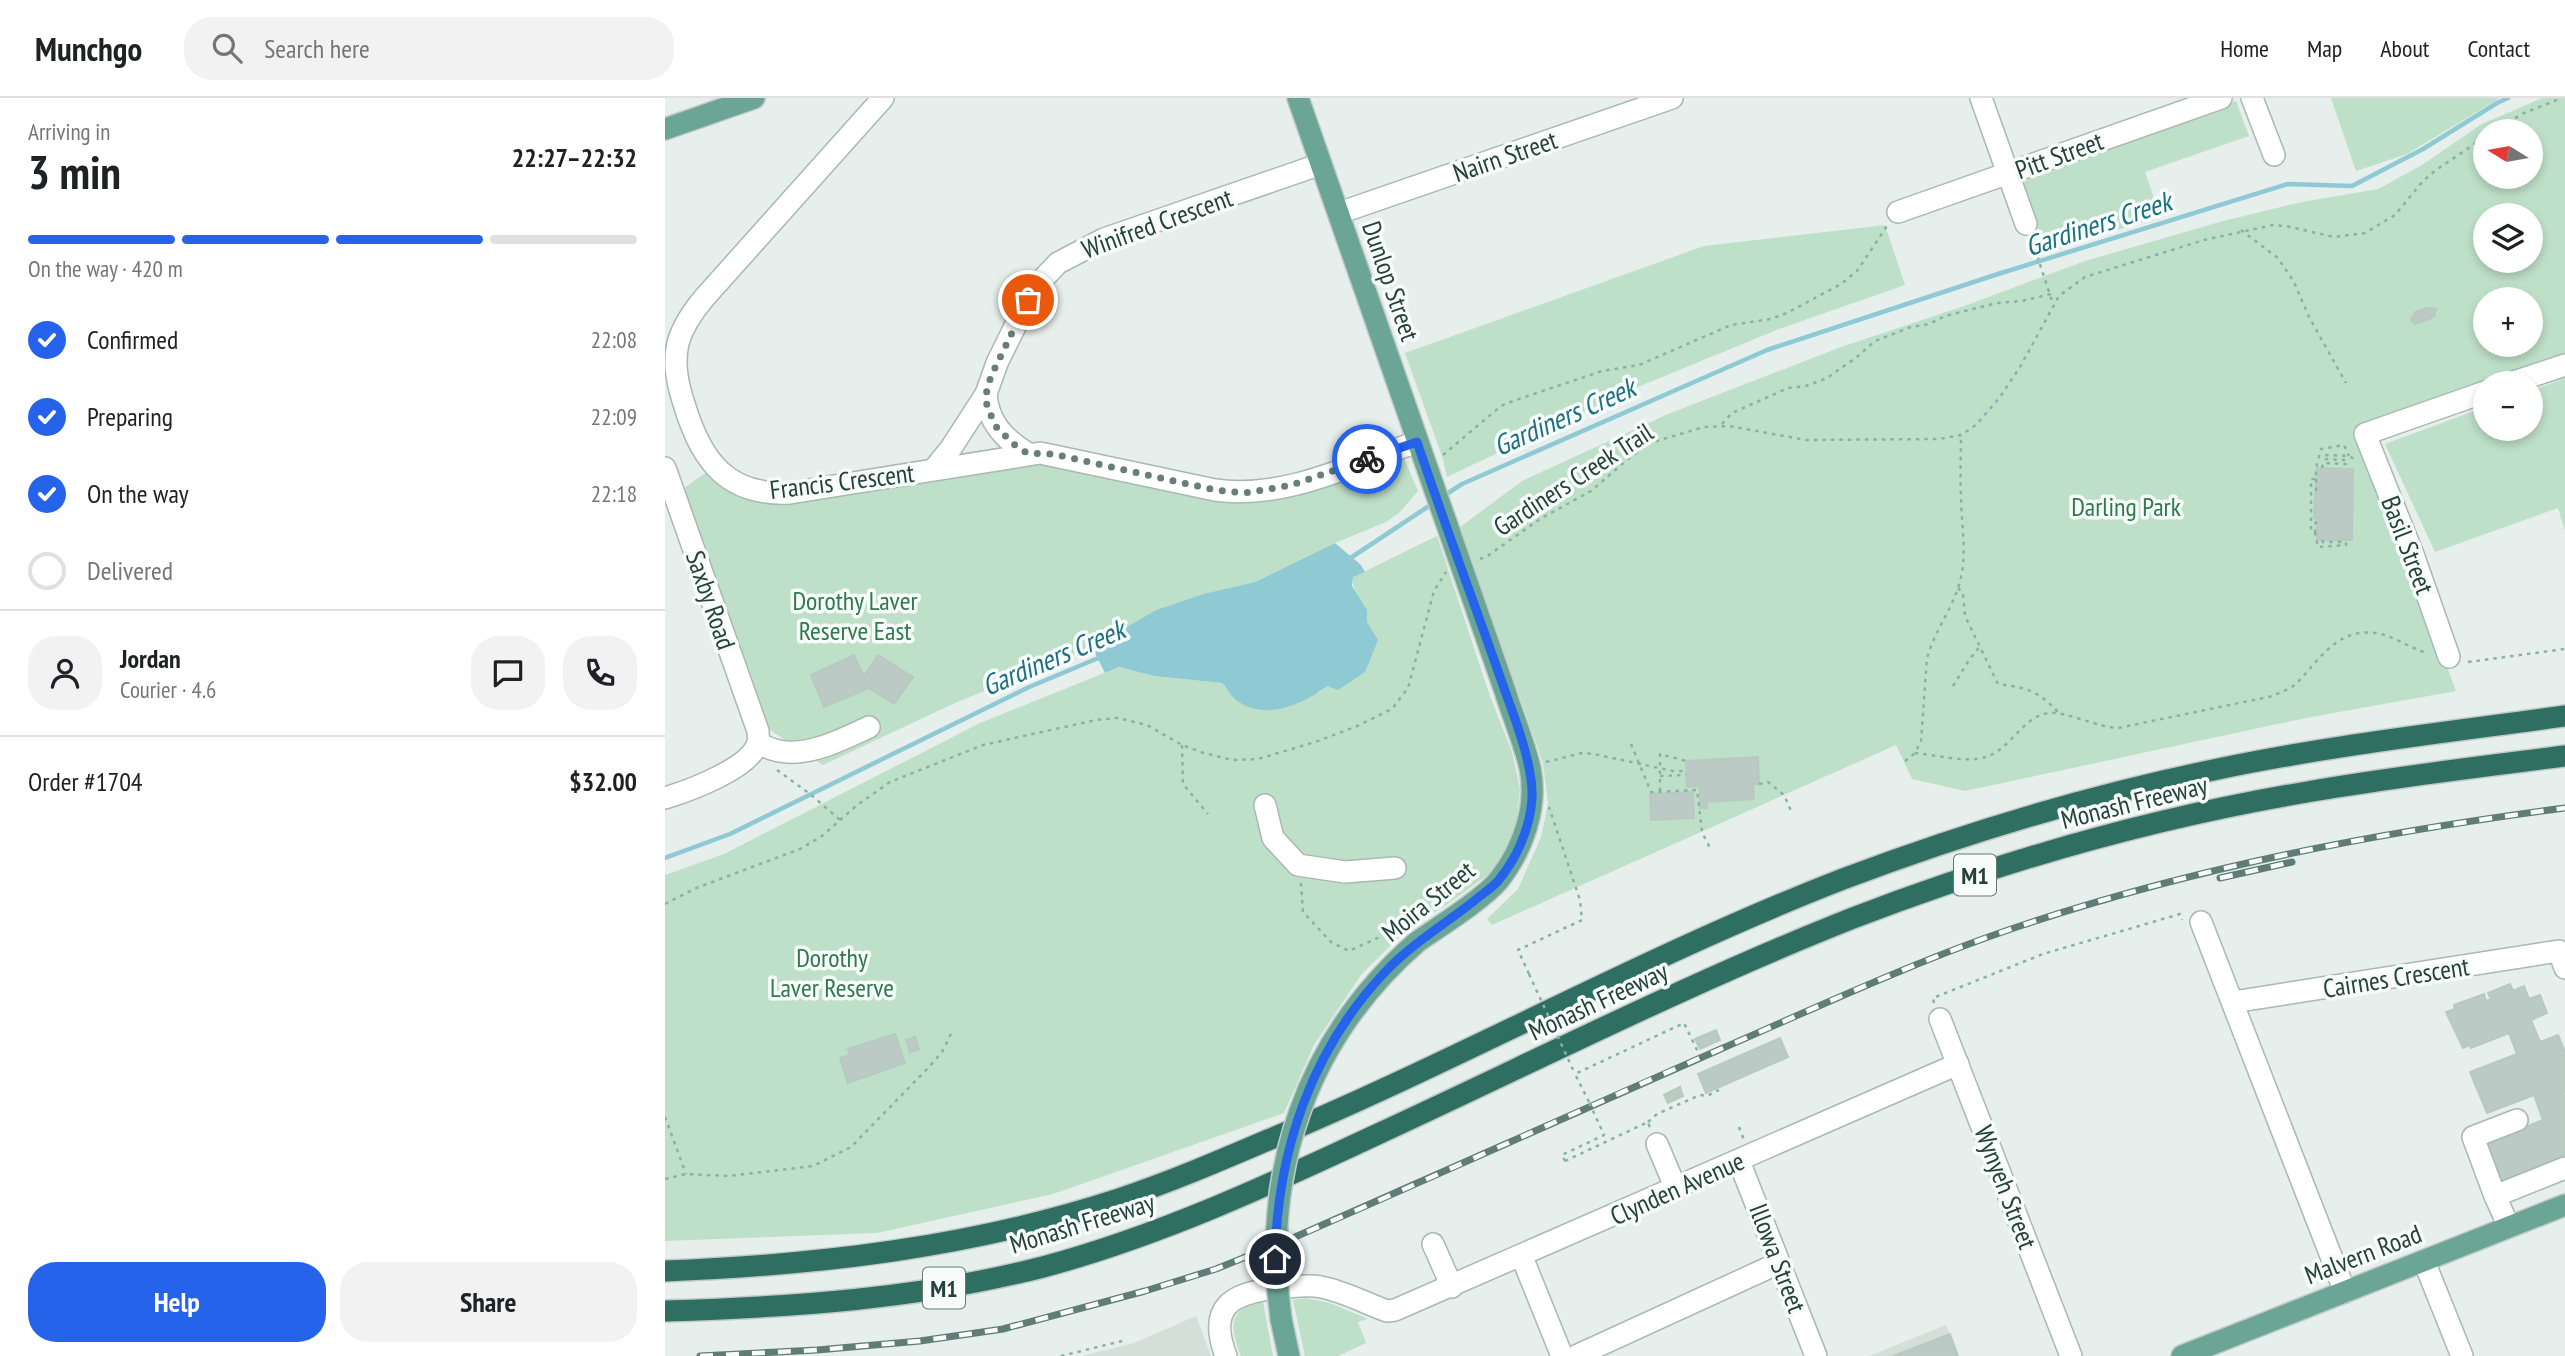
<!DOCTYPE html>
<meta charset="utf-8">
<style>
:root{--surface:#fff;--page:#f2f2f2;--text:#202124;--muted:#757577;--line:#e0e0e0;--accent:#2563eb}
body{margin:0;font-family:"PT Sans Narrow",sans-serif;background:var(--page);color:var(--text);height:100vh;display:flex;flex-direction:column;font-size:26px;white-space:nowrap}
*{box-sizing:border-box;margin:0}
p{font-size:23px;color:var(--muted)}
.icon{flex:none;width:38px;height:38px;fill:none;stroke:currentColor;stroke-width:2;stroke-linecap:round;stroke-linejoin:round}
.map{position:relative;flex:1;overflow:hidden}
.details{display:flex;flex-direction:column;background:var(--surface);width:665px}
.details>*{flex:none}
.needle{width:46px;rotate:281deg}
.fabs{position:absolute;left:1808px;top:21px;display:grid;gap:14px}
.fabs a{display:grid;place-items:center;width:70px;height:70px;border-radius:50%;background:var(--surface);box-shadow:0 4px 10px #0003;font-size:35px}
.pin{position:absolute;display:grid;place-items:center;width:60px;height:60px;color:#fff;margin:-30px;border:4px solid #fff;border-radius:50%;box-shadow:0 2px 7px #0007}
.courier{position:absolute;display:grid;place-items:center;width:70px;height:70px;margin:-35px;border:5px solid #2563eb;border-radius:50%;background:#fff;color:#222;box-shadow:0 2px 9px #0007}
.overview em{font-style:normal;font-weight:700}
.overview div{display:flex;flex-direction:column-reverse}
.overview{display:flex;align-items:center;justify-content:space-between;height:119px;padding:0 28px}
h1{font-size:46px;font-weight:700;line-height:52px}
.bar{display:grid;grid-template-columns:repeat(4,1fr);gap:10px 7px;align-content:center;height:84px;padding:0 28px}
.bar i{height:9px;border-radius:5px;background:var(--line)}
.bar .active{background:var(--accent)}
.bar p{grid-column:span 4}
.line{display:flex;align-items:center;gap:18px;padding:0 28px;border-top:2px solid var(--line)}
.line div{flex:1}
.round{display:grid;place-items:center;flex:none;width:74px;height:74px;border-radius:28px;background:var(--page)}
ol{padding:0 28px;list-style:none}
li{display:flex;align-items:center;gap:21px;height:77px}
li p{margin-inline-start:auto}
li .icon{padding:7px;border-radius:50%;background:var(--accent);color:#fff;stroke-width:4}
li:last-child{color:var(--muted)}
li i{width:38px;height:38px;border:4px solid var(--line);border-radius:50%}
.button{display:flex;gap:14px;margin-top:auto;padding:14px 28px}
.button a{flex:1;height:80px;border-radius:28px;background:var(--accent);color:#fff;font-size:28px;font-weight:700;line-height:80px;text-align:center}
.button a+a{background:var(--page);color:var(--text)}
header{display:flex;align-items:center;gap:42px;box-sizing:border-box;height:98px;padding:0 35px;background:var(--surface);border-bottom:2px solid var(--line)}
header strong{font-size:33px}
nav{display:flex;gap:38px;margin-inline-start:auto;font-size:24px}
.search{width:490px;height:63px;background:var(--page);display:flex;align-items:center;gap:18px;box-sizing:border-box;padding:0 24px;border-radius:28px;color:var(--muted);font-size:26px}
main{display:flex;flex:1;min-height:0}
.map>svg:first-child{display:block}
.built{fill:#d4dfda}
.green{fill:#bfe0c8;fill-rule:evenodd}
.water{fill:#8ec9d4}
.lines{fill:none;stroke-linecap:round;stroke-linejoin:round}
.stream{stroke:#8ec9d4;stroke-width:4.5}
.building{fill:#bbcac4;stroke:#b8c9c2;stroke-width:2}
.minor-casing{stroke:#a8b8b2;stroke-width:24}
.major-casing{stroke:#c2cac8;stroke-width:24}
.highway-casing{stroke:#c2cac8;stroke-width:24}
.path{stroke:#86b3a5;stroke-width:2.5;stroke-dasharray:3.5 5;stroke-linecap:butt}
.minor{stroke:#fff;stroke-width:21}
.major{stroke:#6aa596;stroke-width:21}
.highway{stroke:#2f6f62;stroke-width:21}
.rail-casing{stroke:#5f7d75;stroke-width:7}
.rail{stroke:#f7fbf9;stroke-width:4.5;stroke-dasharray:13;stroke-linecap:butt}
.major-bridge-casing{stroke:#c2cac8;stroke-width:24;stroke-linecap:butt}
.path-bridge{stroke:#86b3a5;stroke-width:2.5;stroke-dasharray:3.5 5;stroke-linecap:butt}
.major-bridge{stroke:#6aa596;stroke-width:21}
.done{stroke:#687f78;stroke-width:7;stroke-dasharray:0 12.6}
.route{stroke:#2563eb;stroke-width:9}
.labels{text-anchor:middle;dominant-baseline:central;stroke-width:7;stroke-linejoin:round;paint-order:stroke}
.shield{fill:#f7fbf9;stroke:#637a73;stroke-width:2}
.shield-label{font-size:24px;font-weight:bold;fill:#24423a}
.street-label{font-size:26px;fill:#24423a;stroke:#f7fbf9}
.park-label{font-size:26px;fill:#2d7a4b;stroke:#f7fbf9}
.water-label{font-size:28px;font-style:italic;fill:#1c6f80;stroke:#f7fbf9}
</style>
<header>
<strong>Munchgo</strong>
<div class="search"><svg class="icon" aria-label="search" viewBox="0 0 24 24"><circle cx="10" cy="10" r="6"/><path d="M15 15l6 6"/></svg>Search here</div>
<nav><a>Home</a><a>Map</a><a>About</a><a>Contact</a></nav>
</header>
<main>
<section class="details">
<div class="overview"><div><h1>3 min</h1><p>Arriving in</p></div><em>22:27–22:32</em></div>
<div class="bar"><i class="active"></i><i class="active"></i><i class="active"></i><i></i><p>On the way · 420 m</p></div>
<ol>
<li><svg class="icon" aria-label="check" viewBox="0 0 24 24"><path d="M5 12l5 5 9-10"/></svg>Confirmed<p>22:08</p></li>
<li><svg class="icon" aria-label="check" viewBox="0 0 24 24"><path d="M5 12l5 5 9-10"/></svg>Preparing<p>22:09</p></li>
<li><svg class="icon" aria-label="check" viewBox="0 0 24 24"><path d="M5 12l5 5 9-10"/></svg>On the way<p>22:18</p></li>
<li><i></i>Delivered</li>
</ol>
<div class="line" style="height:126px"><a class="round"><svg class="icon" aria-label="person" viewBox="0 0 24 24"><circle cx="12" cy="8" r="4"/><path d="M4 21q1-7 8-7t8 7"/></svg></a><div><b>Jordan</b><p>Courier · 4.6</p></div><a class="round"><svg class="icon" aria-label="chat" viewBox="0 0 24 24"><path d="M4 5h16v11H9l-5 4z"/></svg></a><a class="round"><svg class="icon" aria-label="phone" viewBox="0 0 24 24"><path d="M5 4h4l2 5-3 2q2 4 5 5l2-3 5 2v4C11 20 4 13 5 4z"/></svg></a></div>
<div class="line" style="height:91px"><div>Order #1704</div><b>$32.00</b></div>
<div class="button"><a>Help</a><a>Share</a></div>
</section>
<div class="map">
<svg width="1900" height="1258" viewBox="0 0 1900 1258">
<rect width="100%" height="100%" fill="#e6efeb"/>
<g class="built">
<polygon points="531,1218 546,1258 417,1258 469,1245"/>
<polygon points="1281,1227 1293,1258 1204,1258"/>
</g>
<g class="green">
<polygon points="1666,0 1835,0 1742,56 1691,73"/>
<path d="M1877,0H1900V261L1838,285H1820L1696,339L1791,593L1641,620L1300,693L1247,681L1231,647L827,827L822,821L853,791L876,739L883,706L878,665L795,429L857,383L1003,316L1176,249L1302,207L1420,163L1558,123L1637,104L1713,91L1757,67L1815,27ZM1820,33H1866V79H1820ZM1820,117H1866V163H1820ZM1820,201H1866V247H1820Z"/>
<polygon points="1571,3 1584,38 1480,74 1495,118 1382,155 1356,87 1363,76"/>
<polygon points="1220,127 1240,187 1114,231 968,291 782,379 778,361 740,255 1039,148"/>
<polygon points="1900,280 1900,433 1893,410 1770,454 1720,346 1820,309 1820,331 1866,331 1866,293"/>
<polygon points="738,358 753,393 734,415 721,424 670,445 590,484 538,496 491,512 427,549 290,605 158,667 99,628 16,392 42,374 69,395 373,363 553,401"/>
<path d="M772,438L825,598L847,654L855,691L852,721L841,752L825,775L780,808L744,829L696,877L649,947L619,1015L388,1096L212,1135L0,1143V777L59,756L315,625L454,569L489,578L557,585L571,602L654,595L663,588L702,524C702,504 686,496 688,479Z"/>
<polygon points="641,1200 665,1205 703,1221 693,1224 701,1245 673,1258 640,1258 628,1202"/>
<path d="M598,1204L608,1258H576C565,1231 562,1209 598,1204Z"/>
</g>
<path class="water" d="M670,445L696,467L700,474L688,479L687,488L702,512V524L713,542L700,574L673,592L663,588C637,606 601,624 571,602C566,598 562,590 557,585L489,578L454,569L440,575L427,549L491,512L538,496L590,484Z"/>
<g class="lines">
<g class="stream">
<polyline points="777,399 797,386 1102,252 1333,176 1623,86 1687,88 1758,51 1832,5 1843,0"/>
<polyline points="684,461 767,406"/>
<polyline points="0,760 65,736 362,590 438,558"/>
</g>
</g>
<g class="building">
<polygon points="1761,210 1771,211 1769,219 1750,226 1746,222 1750,214"/>
<polygon points="1652,370 1688,371 1687,442 1652,442 1652,420 1649,420"/>
<polygon points="189,557 204,590 159,609 146,577"/>
<polygon points="213,557 248,579 229,606 204,590 199,578"/>
<polygon points="1093,659 1094,686 1088,686 1089,701 1041,704 1042,710 1035,710 1035,688 1022,689 1021,663"/>
<polygon points="1028,694 1029,720 986,722 985,696"/>
<polygon points="1845,886 1848,893 1859,888 1864,901 1875,897 1882,915 1866,922 1875,944 1893,937 1900,954 1900,994 1898,995 1900,1001 1900,1062 1833,1091 1816,1047 1878,1022 1869,997 1822,1015 1805,974 1852,956 1844,935 1806,950 1805,947 1798,950 1781,914 1790,911 1789,907 1819,896 1821,903 1826,901 1823,895"/>
<polygon points="1051,932 1055,942 1035,951 1030,941"/>
<polygon points="230,936 240,965 183,985 175,960 185,957 183,951"/>
<polygon points="250,939 254,951 245,954 241,942"/>
<polygon points="1115,940 1123,959 1041,995 1033,976"/>
<polygon points="1015,989 1018,998 1003,1005 999,997"/>
<polygon points="1285,1236 1293,1258 1228,1258"/>
</g>
<g class="lines">
<defs>
<g id="minor">
<path d="M218,0L40,199C28,213 18,227 13,245C8,267 13,288 20,309C37,364 63,398 125,395L375,355L550,392C620,402 688,366 752,344"/>
<polyline points="1316,0 1361,126"/>
<polyline points="1587,0 1609,57"/>
<polyline points="1233,114 1556,0"/>
<polyline points="674,115 1007,0"/>
<polyline points="1846,285 1900,267"/>
<path d="M321,296C323,324 339,341 362,355"/>
<path d="M0,370L93,633C93,637 94,641 93,644C87,670 23,693 0,700"/>
<polyline points="269,371 286,350 321,296 332,265 363,202 373,186 393,165 439,141 656,66"/>
<polyline points="1784,559 1749,459 1700,336 1820,294"/>
<path d="M93,646C100,648 107,652 114,653C144,659 178,641 204,629"/>
<polyline points="600,707 608,740 633,767 680,774 730,770"/>
<polyline points="1536,824 1680,1194"/>
<polyline points="1568,904 1894,853 1900,870"/>
<polyline points="1275,921 1406,1258"/>
<polyline points="992,1046 1011,1091"/>
<polyline points="1074,1063 1151,1258"/>
<polyline points="1830,1098 1808,1039 1852,1022"/>
<polyline points="1844,1129 1830,1098 1900,1070"/>
<polyline points="768,1146 787,1189"/>
<polyline points="857,1159 897,1258"/>
<polyline points="1759,1163 1797,1258"/>
<path d="M561,1258C542,1208 567,1195 613,1190C627,1189 642,1186 656,1189C678,1193 700,1205 722,1213L730,1212L1293,966"/>
<polyline points="911,1258 1114,1165"/>
</g>
<g id="major">
<path d="M633,0L840,593C848,619 859,644 865,670C873,709 858,751 834,782C817,802 775,828 752,844"/>
<polyline points="0,31 89,0"/>
<polyline points="616,1221 624,1258"/>
<polyline points="1517,1258 1900,1107"/>
</g>
<g id="highway">
<path d="M0,1173C154,1167 307,1149 454,1101C505,1084 554,1063 603,1042C797,961 982,857 1178,781C1300,735 1426,697 1553,671C1668,647 1784,634 1900,618"/>
<path d="M0,1213C128,1209 253,1201 378,1169C494,1138 604,1087 713,1036C871,963 1026,884 1188,820C1334,764 1487,720 1642,694C1727,679 1814,669 1900,658"/>
</g>
</defs>
<use href="#minor" class="minor-casing"/>
<use href="#major" class="major-casing"/>
<use href="#highway" class="highway-casing"/>
<g class="path">
<polyline points="1828,33 1859,15 1897,0"/>
<polyline points="1576,132 1613,160 1629,184 1644,219 1681,285"/>
<polyline points="1367,142 1388,206"/>
<polyline points="1057,326 1067,315 1123,290 1141,288 1162,280 1192,259 1210,243 1246,229 1264,226 1280,218 1332,205 1357,203 1386,196"/>
<polyline points="778,357 836,308 848,303 937,273 974,267 1066,227 1106,221 1122,215 1176,186 1192,173 1222,128"/>
<polyline points="1657,370 1658,365 1681,366 1682,362 1659,361 1660,357 1684,358 1691,362"/>
<polyline points="1651,393 1651,381"/>
<polyline points="1650,435 1651,420"/>
<polyline points="1657,442 1658,444 1681,444 1681,447 1653,449 1650,435 1646,433 1646,381 1651,381 1651,370 1656,351 1679,347 1684,358"/>
<polyline points="815,461 824,457 875,421 926,393 963,361 985,345 1039,329 1064,328 1141,342 1274,341 1296,337 1311,327 1335,299 1355,269 1394,198 1420,179 1539,142 1608,127 1621,128 1669,139 1700,135 1730,117 1758,83 1771,72 1820,39"/>
<path d="M1293,490L1298,495L1300,518L1333,586C1364,590 1373,593 1394,615"/>
<polyline points="1803,564 1900,551"/>
<polyline points="1288,588 1304,562 1316,547"/>
<polyline points="966,646 986,694 1032,692 1037,734 1046,752"/>
<polyline points="517,647 518,686 543,716"/>
<path d="M1250,655C1272,657 1300,665 1321,659C1346,651 1356,620 1383,615C1401,613 1431,629 1453,630L1608,598C1615,594 1626,591 1632,585C1655,561 1672,530 1711,535C1730,538 1744,550 1762,555"/>
<path d="M1240,663L1250,655L1256,643L1262,560C1270,531 1290,508 1296,479C1302,452 1296,425 1296,397C1295,377 1296,357 1296,337"/>
<polyline points="881,664 917,655 929,656 1008,673 1021,673"/>
<polyline points="112,672 145,696 175,722"/>
<polyline points="995,678 1021,677"/>
<polyline points="1094,686 1103,684 1119,697 1127,715"/>
<polyline points="995,693 995,656 1021,663"/>
<polyline points="636,785 638,814 666,844 684,853 715,839 757,809 770,808"/>
<polyline points="0,806 29,791 135,751 157,738 191,708 225,684 318,647 431,622 453,620 482,627 517,647 539,655 567,662 593,661 650,644 690,629 727,611 743,590 769,493 781,474"/>
<polyline points="864,876 853,852 917,822 915,802 884,709"/>
<polyline points="1269,905 1268,900 1378,856 1515,816 1517,822"/>
<polyline points="924,1004 910,976 1019,925 1034,956"/>
<polyline points="0,1019 21,1076"/>
<polyline points="983,1024 992,1016 1035,997 1042,998 1054,992"/>
<polyline points="1074,1029 1079,1042"/>
<polyline points="900,1063 983,1024 985,1030"/>
<polyline points="0,1081 21,1076 64,1078 148,1068 186,1049 264,969 277,954 286,936"/>
<polyline points="396,1258 461,1242"/>
</g>
<use href="#minor" class="minor"/>
<use href="#major" class="major"/>
<use href="#highway" class="highway"/>
<defs>
<g id="rail">
<polyline points="1555,780 1627,764"/>
<path d="M35,1258L152,1252L255,1243L338,1231L480,1193L551,1171L630,1139C773,1077 915,1012 1058,950C1157,907 1255,861 1358,827C1535,768 1716,734 1900,710"/>
</g>
</defs>
<use href="#rail" class="rail-casing"/>
<use href="#rail" class="rail"/>
<defs>
<path id="major-bridge" d="M616,1221C596,1075 640,942 752,844"/>
</defs>
<use href="#major-bridge" class="major-bridge-casing"/>
<g class="path-bridge">
<polyline points="864,876 910,976"/>
<polyline points="900,1063 897,1057 939,1037 924,1004"/>
</g>
<use href="#major-bridge" class="major-bridge"/>
</g>
<g class="lines">
<polyline class="done" points="363,202 326,278 321,296 322,309 332,330 351,348 362,355 388,356 550,392 580,395 627,387 702,361"/>
<path class="route" d="M610,1161C612,1054 646,951 722,872C748,845 780,826 809,803C817,796 827,790 833,783C852,760 865,730 867,701C869,664 845,609 833,573C806,497 778,421 752,344L702,361"/>
</g>
<g class="labels">
<g class="shield">
<rect x="1289" y="756.5" width="42" height="41" rx="5"/>
<rect x="258" y="1169.5" width="42" height="41" rx="5"/>
</g>
<g class="shield-label">
<text x="1310" y="777">M1</text>
<text x="279" y="1190">M1</text>
</g>
<g class="street-label">
<text transform="translate(1394 57) rotate(-20)">Pitt Street</text>
<text transform="translate(840 58) rotate(-19)">Nairn Street</text>
<text transform="translate(492 125) rotate(-20)">Winifred Crescent</text>
<text transform="translate(726 183) rotate(71)">Dunlop Street</text>
<text transform="translate(908 381) rotate(-33)">Gardiners Creek Trail</text>
<text transform="translate(177 383) rotate(-7)">Francis Crescent</text>
<text transform="translate(1743 447) rotate(69)">Basil Street</text>
<text transform="translate(46 502) rotate(71)">Saxby Road</text>
<text transform="translate(1469 704) rotate(-14)">Monash Freeway</text>
<text transform="translate(763 803) rotate(-39)">Moira Street</text>
<text transform="translate(1731 879) rotate(-9)">Cairnes Crescent</text>
<text transform="translate(933 903) rotate(-25)">Monash Freeway</text>
<text transform="translate(1341 1089) rotate(69)">Wynyeh Street</text>
<text transform="translate(1012 1090) rotate(-24)">Clynden Avenue</text>
<text transform="translate(417 1125) rotate(-17)">Monash Freeway</text>
<text transform="translate(1698 1156) rotate(-21)">Malvern Road</text>
<text transform="translate(1113 1160) rotate(69)">Illowa Street</text>
</g>
<g class="park-label">
<text x="1461" y="408">Darling Park</text>
<text x="190" y="502">Dorothy Laver<tspan x="190" dy="30">Reserve East</tspan></text>
<text x="167" y="859">Dorothy<tspan x="167" dy="30">Laver Reserve</tspan></text>
</g>
<g class="water-label">
<text transform="translate(1433 125) rotate(-18)">Gardiners Creek</text>
<text transform="translate(899 318) rotate(-24)">Gardiners Creek</text>
<text transform="translate(388 559) rotate(-23)">Gardiners Creek</text>
</g>
</g>
</svg>
<div class="fabs">
<a><svg class="needle" viewBox="-14 -14 28 28"><path d="M0-13l5 13h-10z" fill="#e53935"/><path d="M0 13l5-13h-10z" fill="#757577"/></svg></a>
<a><svg class="icon" aria-label="layers" viewBox="0 0 24 24"><path d="M12 4l9 5-9 5-9-5zM3 14l9 5 9-5"/></svg></a>
<a>+</a>
<a>−</a>
</div>
<div class="pin" style="left:363px;top:202px;background:#ea580c"><svg class="icon" aria-label="bag" viewBox="0 0 24 24"><path d="M5 8h14l-1 12H6zM9 8a3 3 0 0 1 6 0"/></svg></div>
<div class="pin" style="left:610px;top:1161px;background:#1f2937"><svg class="icon" aria-label="home" viewBox="0 0 24 24"><path d="M3 11l9-7 9 7M6 9v11h12V9"/></svg></div>
<div class="courier" style="left:702px;top:361px"><svg class="icon" aria-label="bike" viewBox="0 0 24 24"><circle cx="6" cy="16" r="4"/><circle cx="18" cy="16" r="4"/><path d="M6 16l4-8h5l3 8M10 8l3 8H6M13 5h3"/></svg></div>
</div>
</main>
